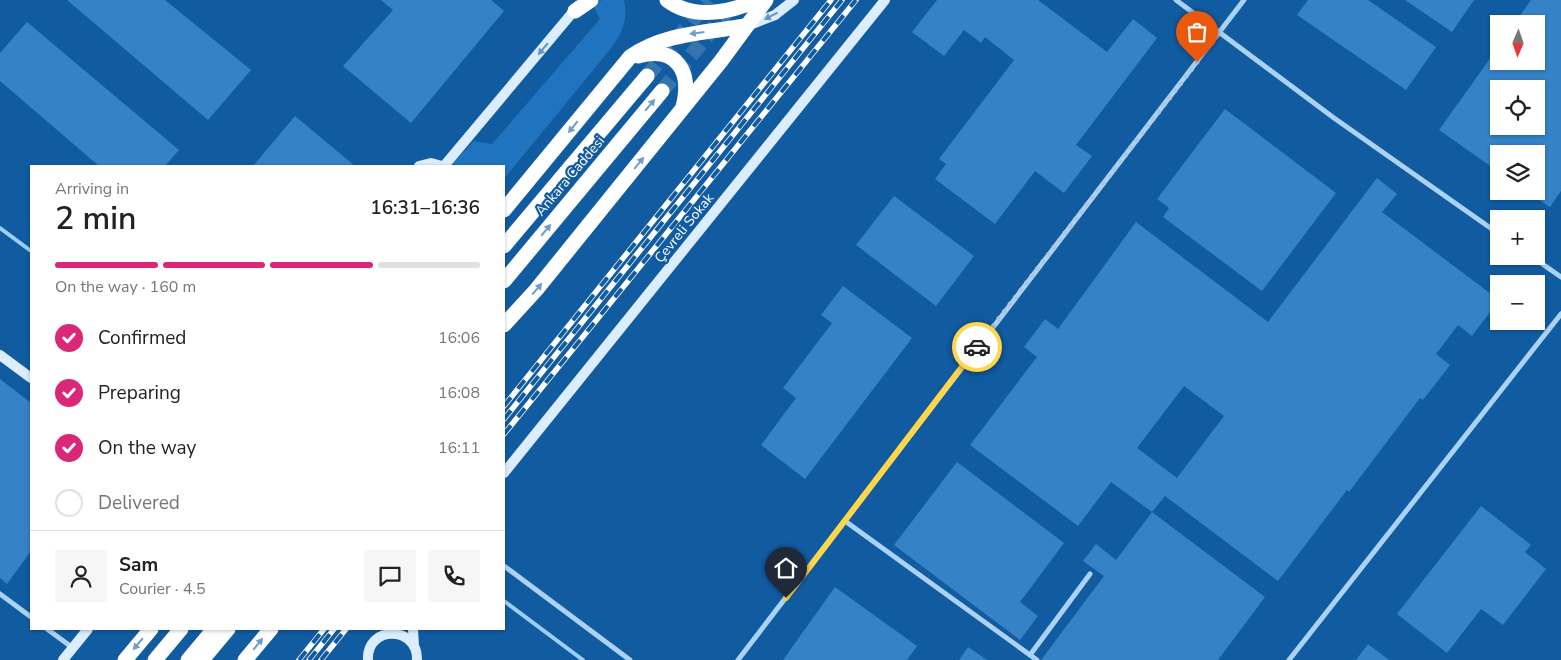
<!DOCTYPE html>
<meta charset="utf-8">
<style>
:root{--surface:#fff;--page:#f6f6f6;--text:#222;--muted:#767676;--line:#e0e0e0;--accent:#db2777}
body{margin:0;font-family:"Nunito Sans",sans-serif;background:var(--page);color:var(--text);height:100vh;display:flex;flex-direction:column;font-size:19px;white-space:nowrap}
*{box-sizing:border-box;margin:0}
p{font-size:16px;color:var(--muted)}
.icon{flex:none;width:28px;height:28px;fill:none;stroke:currentColor;stroke-width:2;stroke-linecap:round;stroke-linejoin:round}
.map{position:relative;flex:1;overflow:hidden}
.panel{position:absolute;left:30px;top:165px;width:475px;height:465px;display:flex;flex-direction:column;background:var(--surface);border-radius:0px;box-shadow:0 1px 4px #0004}
.panel>*{flex:none}
.needle{width:32px;rotate:182deg}
.buttons{position:absolute;left:1490px;top:15px;display:grid;gap:10px}
.buttons a{display:grid;place-items:center;width:55px;height:55px;border-radius:0px;background:var(--surface);box-shadow:0 1px 4px #0004;font-size:25px}
.pin{position:absolute;display:grid;place-items:center;width:42px;height:42px;color:#fff;margin:-51px -21px;border-radius:50% 50% 50% 0;rotate:-45deg;box-shadow:0 0 5px #0007}
.pin .icon{rotate:45deg}
.courier{position:absolute;display:grid;place-items:center;width:50px;height:50px;margin:-25px;border:4px solid #ffd54a;border-radius:50%;background:#fff;color:#222;box-shadow:0 1px 6px #0007}
.headline em{font-style:normal;font-weight:600}
.headline div{display:flex;flex-direction:column-reverse}
.headline{display:flex;align-items:center;justify-content:space-between;height:85px;padding:0 25px}
h1{font-size:32px;font-weight:600;line-height:38px}
.bar{display:grid;grid-template-columns:repeat(4,1fr);gap:8px 5px;align-content:center;height:60px;padding:0 25px}
.bar i{height:6px;border-radius:4px;background:var(--line)}
.bar .selected{background:var(--accent)}
.bar p{grid-column:span 4}
.line{display:flex;align-items:center;gap:12px;padding:0 25px;border-top:1px solid var(--line)}
.line div{flex:1}
.round{display:grid;place-items:center;flex:none;width:52px;height:52px;border-radius:0px;background:var(--page)}
ol{padding:0 25px;list-style:none}
li{display:flex;align-items:center;gap:15px;height:55px}
li p{margin-inline-start:auto}
li .icon{padding:5px;border-radius:50%;background:var(--accent);color:#fff;stroke-width:4}
li:last-child{color:var(--muted)}
li i{width:28px;height:28px;border:2px solid var(--line);border-radius:50%}
.map>svg:first-child{display:block}
.green{fill:#2074bf}
.lines{fill:none;stroke-linecap:round;stroke-linejoin:round}
.stream{stroke:#9ccef8;stroke-width:4}
.building{fill:#3582c6;fill-rule:evenodd}
.highway-tunnel{stroke:#3574af;stroke-width:15;stroke-dasharray:15 8;stroke-linecap:butt}
.street{stroke:#aad2f5;stroke-width:5}
.secondary{stroke:#dbedfe;stroke-width:10}
.highway{stroke:#fff;stroke-width:15}
.rail-casing{stroke:#fff;stroke-width:5.5}
.rail{stroke:#115ba1;stroke-width:4;stroke-dasharray:11;stroke-linecap:butt}
.oneway{fill:#6295c6}
.oneway2{fill:#709dc7}
.done{stroke:#acc6de;stroke-width:5;stroke-dasharray:0 9}
.route{stroke:#ffd54a;stroke-width:6}
.labels{text-anchor:middle;dominant-baseline:central;stroke-width:4.5;stroke-linejoin:round;paint-order:stroke}
.street-label{font-size:14px;fill:#fff;stroke:#115ba1}
</style>
<div class="map">
<svg width="1561" height="660" viewBox="0 0 1561 660">
<rect width="100%" height="100%" fill="#115ba1"/>
<path class="green" d="M602,0H624C629,21 621,35 608,52L504,179V166H455L453,163L474,141L492,144L600,19L593,5Z"/>
<g class="lines">
<g class="stream">
<polyline points="0,228 31,251"/>
<polyline points="504,601 583,660"/>
</g>
</g>
<g class="building">
<polygon points="67,0 165,0 251,70 208,120"/>
<polygon points="381,0 491,0 504,11 411,123 343,66 393,10"/>
<polygon points="937,0 1038,0 1107,52 1133,19 1157,38 1076,145 1092,156 1064,193 1035,171 995,224 935,179 946,164 939,159 1014,60 985,37 981,43 964,30 944,56 912,32"/>
<polygon points="1308,0 1368,0 1436,47 1406,90 1297,15"/>
<polygon points="1405,0 1474,0 1452,32"/>
<path d="M1531,0H1561V191L1550,207L1536,198V154H1499V172L1439,130L1499,46V61H1536V24H1514ZM1499,89H1536V126H1499Z"/>
<polygon points="27,22 179,150 165,166 99,166 0,81 0,53"/>
<polygon points="1225,109 1336,193 1262,291 1163,217 1169,208 1157,199"/>
<polygon points="295,116 355,166 253,166"/>
<path d="M1377,178L1397,194L1382,212L1499,300L1472,336L1458,325L1436,354L1450,365L1423,400L1420,398L1349,492L1347,490L1278,581L1165,496L1152,512L1111,482L1078,526L970,445L1037,357L1024,347L1045,319L1058,329L1136,222L1268,322ZM1184,386L1224,416L1177,478L1137,448Z"/>
<polygon points="894,196 974,256 936,306 856,245"/>
<polygon points="843,286 912,338 805,479 761,445 796,398 783,388 832,323 821,315"/>
<polygon points="0,379 31,403 31,551 7,584 0,578"/>
<polygon points="957,462 1064,543 1020,602 1038,616 1020,640 894,545"/>
<polygon points="1481,506 1531,545 1525,552 1546,569 1503,625 1481,609 1447,653 1397,614"/>
<polygon points="1152,512 1265,597 1218,660 1041,660 1104,576 1083,561 1096,544 1116,560"/>
<polygon points="835,587 917,646 907,660 783,660"/>
<polygon points="1368,644 1389,660 1356,660"/>
<polygon points="968,647 987,660 959,660"/>
</g>
<g class="lines">
<g class="highway-tunnel">
<polyline points="647,76 709,0"/>
<polyline points="662,91 734,3"/>
</g>
<g class="street">
<polyline points="1176,0 1334,118 1499,234"/>
<polyline points="1531,256 1561,277"/>
<polyline points="845,521 1037,660"/>
<polyline points="504,566 630,660"/>
<polyline points="0,594 31,617"/>
<polyline points="47,629 73,648"/>
<polyline points="1030,655 1090,574"/>
<polyline points="738,660 1244,0"/>
<polyline points="1289,660 1561,314"/>
</g>
<g class="secondary">
<polyline points="747,26 775,15 794,0"/>
<polyline points="419,166 431,163 442,166"/>
<polyline points="444,166 578,6"/>
<polyline points="0,355 31,378"/>
<polyline points="504,473 885,0"/>
<polyline points="413,629 414,646"/>
<polyline points="63,660 88,629"/>
<path d="M368,660C366,625 418,625 417,660"/>
</g>
<g class="highway">
<path d="M667,0C693,20 730,13 757,0"/>
<polyline points="575,11 591,0"/>
<path d="M638,56C677,45 692,72 683,107"/>
<path d="M504,210L630,57C664,33 705,33 745,26"/>
<polyline points="504,246 647,76"/>
<polyline points="504,281 662,91"/>
<polyline points="504,325 536,290 721,61 766,0"/>
<polyline points="125,660 151,629"/>
<polyline points="155,660 181,629"/>
<polyline points="188,660 214,629"/>
<polyline points="202,660 228,629"/>
<polyline points="245,660 271,629"/>
</g>
<defs>
<g id="rail">
<polyline points="504,406 831,0"/>
<polyline points="504,419 842,0"/>
<polyline points="504,434 856,0"/>
<polyline points="299,660 324,629"/>
<polyline points="309,660 334,629"/>
<polyline points="321,660 346,629"/>
</g>
</defs>
<use href="#rail" class="rail-casing"/>
<use href="#rail" class="rail"/>
</g>
<defs><path id="oneway-solid" d="M-6-.8H1V-3.2L6.5 0L1 3.2V.8H-6Z" transform="scale(1.25)"/></defs>
<g class="oneway">
<use href="#oneway-solid" transform="translate(771 16) rotate(153)"/>
<use href="#oneway-solid" transform="translate(543 49) rotate(130)"/>
</g>
<g class="oneway2">
<use href="#oneway-solid" transform="translate(697 33) rotate(173)"/>
<use href="#oneway-solid" transform="translate(650 105) rotate(-50)"/>
<use href="#oneway-solid" transform="translate(573 127) rotate(129)"/>
<use href="#oneway-solid" transform="translate(639 163) rotate(-51)"/>
<use href="#oneway-solid" transform="translate(546 230) rotate(-50)"/>
<use href="#oneway-solid" transform="translate(537 289) rotate(-49)"/>
<use href="#oneway-solid" transform="translate(138 644) rotate(130)"/>
<use href="#oneway-solid" transform="translate(258 644) rotate(-51)"/>
</g>
<g class="lines">
<polyline class="done" points="977,347 1197,62"/>
<polyline class="route" points="786,598 977,347"/>
</g>
<g class="labels">
<g class="street-label">
<text transform="translate(570 176) rotate(-50)">Ankara Caddesi</text>
<text transform="translate(684 228) rotate(-51)">Çevreli Sokak</text>
</g>
</g>
</svg>
<div class="buttons">
<a><svg class="needle" viewBox="-14 -14 28 28"><path d="M0-13l5 13h-10z" fill="#e53935"/><path d="M0 13l5-13h-10z" fill="#767676"/></svg></a>
<a><svg class="icon" aria-label="locate" viewBox="0 0 24 24"><circle cx="12" cy="12" r="6"/><path d="M12 2v4M12 18v4M2 12h4M18 12h4"/></svg></a>
<a><svg class="icon" aria-label="layers" viewBox="0 0 24 24"><path d="M12 4l9 5-9 5-9-5zM3 14l9 5 9-5"/></svg></a>
<a>+</a>
<a>−</a>
</div>
<div class="pin" style="left:1197px;top:62px;background:#ea580c"><svg class="icon" aria-label="bag" viewBox="0 0 24 24"><path d="M5 8h14l-1 12H6zM9 8a3 3 0 0 1 6 0"/></svg></div>
<div class="pin" style="left:786px;top:598px;background:#1f2937"><svg class="icon" aria-label="home" viewBox="0 0 24 24"><path d="M3 11l9-7 9 7M6 9v11h12V9"/></svg></div>
<div class="courier" style="left:977px;top:347px"><svg class="icon" aria-label="car" viewBox="0 0 24 24"><path d="M5 17H2v-5l4-1 3-4h7l3 4 3 1v5h-3M9 17h6M6 11h13"/><circle cx="7" cy="17" r="2"/><circle cx="17" cy="17" r="2"/></svg></div>
<section class="panel">
<div class="headline"><div><h1>2 min</h1><p>Arriving in</p></div><em>16:31–16:36</em></div>
<div class="bar"><i class="selected"></i><i class="selected"></i><i class="selected"></i><i></i><p>On the way · 160 m</p></div>
<ol>
<li><svg class="icon" aria-label="check" viewBox="0 0 24 24"><path d="M5 12l5 5 9-10"/></svg>Confirmed<p>16:06</p></li>
<li><svg class="icon" aria-label="check" viewBox="0 0 24 24"><path d="M5 12l5 5 9-10"/></svg>Preparing<p>16:08</p></li>
<li><svg class="icon" aria-label="check" viewBox="0 0 24 24"><path d="M5 12l5 5 9-10"/></svg>On the way<p>16:11</p></li>
<li><i></i>Delivered</li>
</ol>
<div class="line" style="height:90px"><a class="round"><svg class="icon" aria-label="person" viewBox="0 0 24 24"><circle cx="12" cy="8" r="4"/><path d="M4 21q1-7 8-7t8 7"/></svg></a><div><b>Sam</b><p>Courier · 4.5</p></div><a class="round"><svg class="icon" aria-label="chat" viewBox="0 0 24 24"><path d="M4 5h16v11H9l-5 4z"/></svg></a><a class="round"><svg class="icon" aria-label="phone" viewBox="0 0 24 24"><path d="M5 4h4l2 5-3 2q2 4 5 5l2-3 5 2v4C11 20 4 13 5 4z"/></svg></a></div>
</section>
</div>
